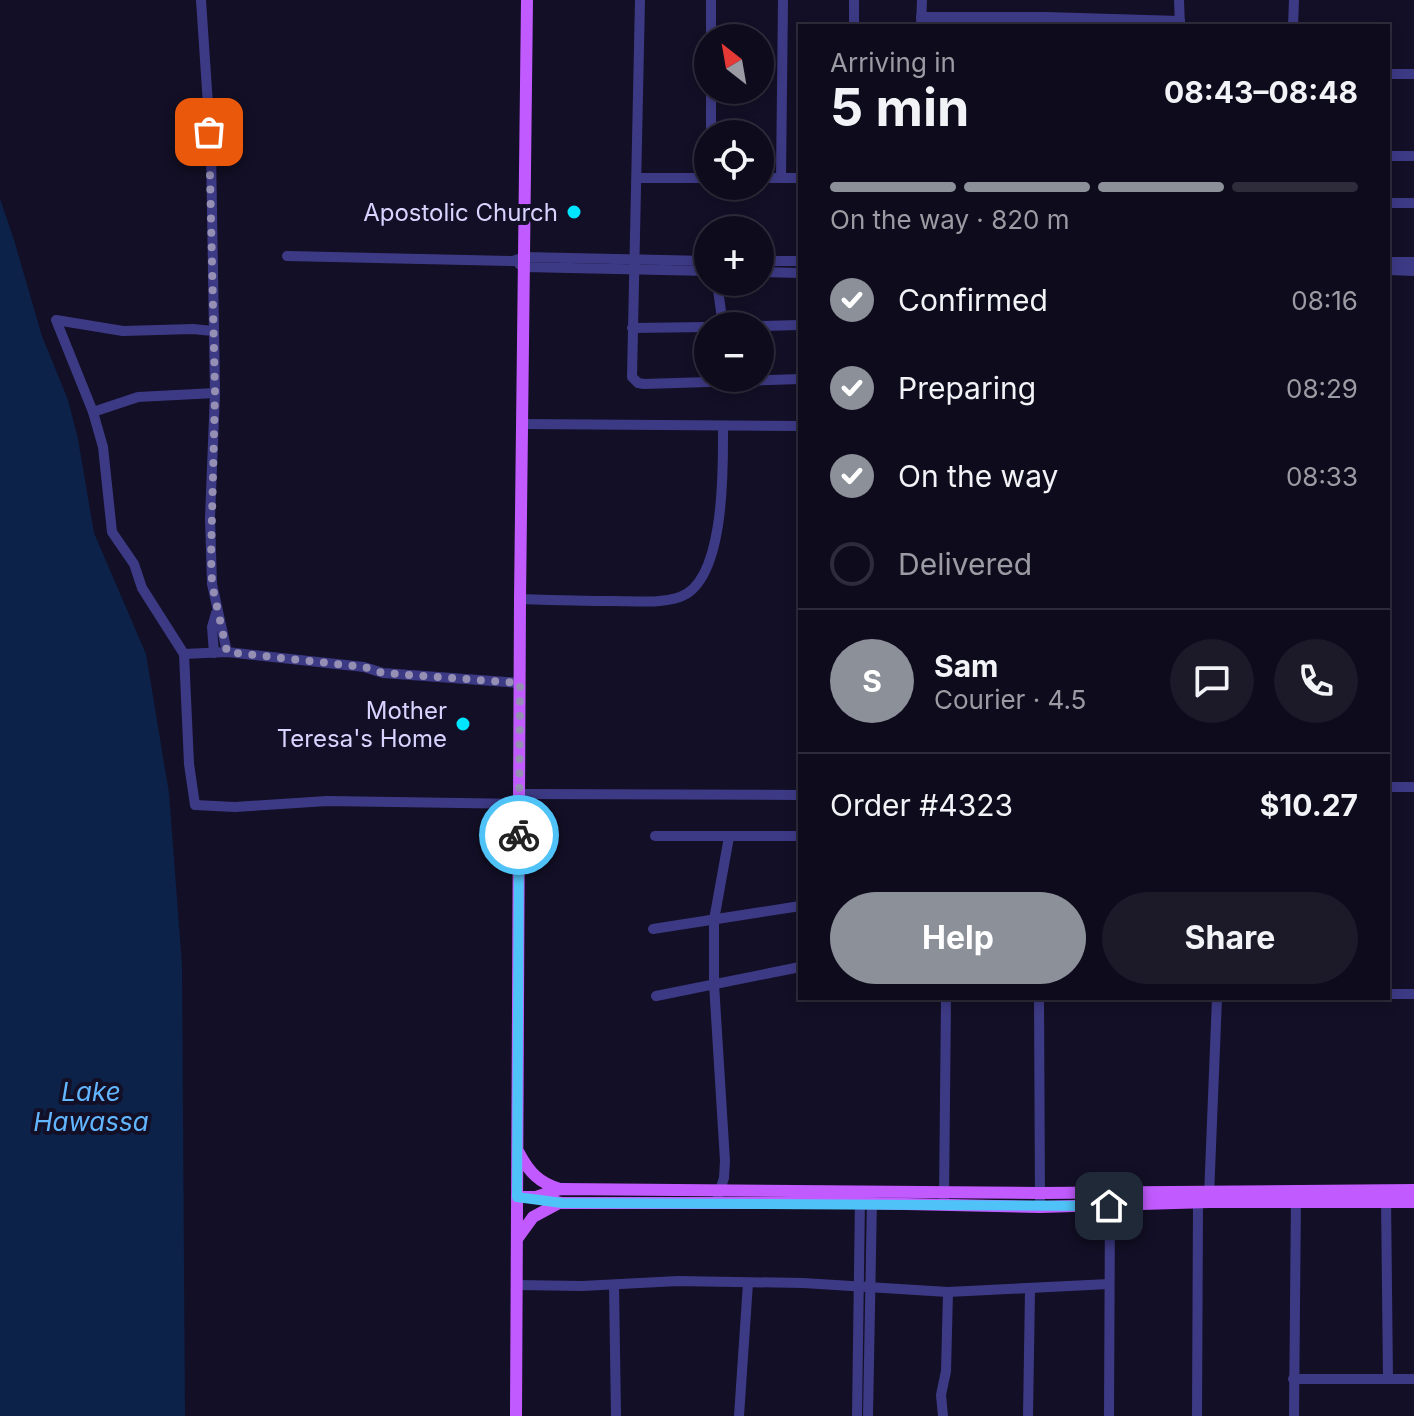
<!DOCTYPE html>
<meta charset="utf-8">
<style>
:root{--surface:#0e0b1c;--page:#1c1929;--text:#f1f3f6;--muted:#9b9ba3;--line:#2e2b3b;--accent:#8c9099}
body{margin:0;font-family:Inter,sans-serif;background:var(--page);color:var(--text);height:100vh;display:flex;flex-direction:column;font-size:30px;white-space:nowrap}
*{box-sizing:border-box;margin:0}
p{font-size:26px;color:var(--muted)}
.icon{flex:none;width:44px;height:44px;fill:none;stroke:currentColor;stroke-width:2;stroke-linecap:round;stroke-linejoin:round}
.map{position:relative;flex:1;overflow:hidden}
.drawer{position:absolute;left:798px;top:24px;width:592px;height:976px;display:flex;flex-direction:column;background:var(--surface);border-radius:0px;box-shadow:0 4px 12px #0003,0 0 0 2px var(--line)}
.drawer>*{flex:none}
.needle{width:52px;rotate:329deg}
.controls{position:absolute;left:694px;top:24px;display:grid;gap:16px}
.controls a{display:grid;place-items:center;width:80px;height:80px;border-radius:50%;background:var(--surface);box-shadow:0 4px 12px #0003,0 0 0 2px var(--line);font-size:40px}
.pin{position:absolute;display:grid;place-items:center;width:68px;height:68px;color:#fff;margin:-34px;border-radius:16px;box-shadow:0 4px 12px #0006}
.courier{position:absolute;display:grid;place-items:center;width:80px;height:80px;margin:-40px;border:6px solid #4fc3f7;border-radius:50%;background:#fff;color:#222;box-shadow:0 2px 10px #0007}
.headline em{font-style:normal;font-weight:700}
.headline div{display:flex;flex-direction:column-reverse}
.headline{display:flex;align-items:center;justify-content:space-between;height:136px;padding:0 32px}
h1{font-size:52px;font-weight:700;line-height:60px}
.bar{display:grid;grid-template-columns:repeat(4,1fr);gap:12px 8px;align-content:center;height:96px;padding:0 32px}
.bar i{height:10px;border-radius:6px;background:var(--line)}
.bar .active{background:var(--accent)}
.bar p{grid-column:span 4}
.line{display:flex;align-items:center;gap:20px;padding:0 32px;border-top:2px solid var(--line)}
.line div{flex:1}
.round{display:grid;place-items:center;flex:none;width:84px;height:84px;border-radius:42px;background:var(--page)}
ol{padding:0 32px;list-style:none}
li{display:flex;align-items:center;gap:24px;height:88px}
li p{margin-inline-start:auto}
li .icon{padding:8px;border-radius:50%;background:var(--accent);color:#fff;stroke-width:4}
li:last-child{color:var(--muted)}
li i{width:44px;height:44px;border:4px solid var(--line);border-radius:50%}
.primary-button{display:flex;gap:16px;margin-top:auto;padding:16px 32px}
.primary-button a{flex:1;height:92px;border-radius:48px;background:var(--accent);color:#fff;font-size:32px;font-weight:700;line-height:92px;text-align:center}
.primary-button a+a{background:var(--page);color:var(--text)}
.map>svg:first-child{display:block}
.water{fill:#0c2248}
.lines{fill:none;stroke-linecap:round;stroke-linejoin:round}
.minor{stroke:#3d3a85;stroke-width:10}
.major{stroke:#c25bff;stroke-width:12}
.done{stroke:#948fb3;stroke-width:8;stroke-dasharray:0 14.4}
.route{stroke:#4fc3f7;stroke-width:10}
.poi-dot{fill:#00e5ff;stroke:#130f26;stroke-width:3}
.labels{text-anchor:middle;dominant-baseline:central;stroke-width:8;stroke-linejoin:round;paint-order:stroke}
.poi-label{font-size:24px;fill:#d9d4ff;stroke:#130f26;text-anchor:end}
.water-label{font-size:26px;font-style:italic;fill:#62b6ff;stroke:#130f26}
</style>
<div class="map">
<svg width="1414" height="1416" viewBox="0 0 1414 1416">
<rect width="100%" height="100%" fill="#130f26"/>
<polygon class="water" points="0,199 14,240 42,336 68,400 78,439 94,533 146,654 169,793 182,965 185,1416 0,1416"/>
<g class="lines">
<g class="minor">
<polyline points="201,0 211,150 215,393 210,518 212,584 227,652"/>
<polyline points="640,0 632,377 638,383 644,384 800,379"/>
<polyline points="1179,0 1180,26"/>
<polyline points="921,17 1045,17 1180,21"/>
<polyline points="854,26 854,0"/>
<polyline points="921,26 922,0"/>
<polyline points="1293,26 1294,0"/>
<polyline points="711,38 711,0"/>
<polyline points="1388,74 1414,74"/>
<polyline points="711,134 711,90"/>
<polyline points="1388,156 1414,156"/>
<polyline points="637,178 708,178"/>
<polyline points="760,178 800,178"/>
<polyline points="781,178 783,0"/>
<polyline points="1388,203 1414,203"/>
<polyline points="287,256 513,261 524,257 708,261"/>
<polyline points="760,261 800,261"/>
<polyline points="1388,262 1414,262"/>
<polyline points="519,264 524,267 708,271"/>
<polyline points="1388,270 1414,271"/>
<polyline points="760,272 800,273"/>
<polyline points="717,282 723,326"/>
<polyline points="758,326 800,325"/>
<polyline points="632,328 708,327"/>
<polyline points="213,331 193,329 123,331 56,320 93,412 103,447 112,532 134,564 142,588 184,654 189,764 195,805 235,807 327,801 519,804"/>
<polyline points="93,412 138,397 215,393"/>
<polyline points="523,424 800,426"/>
<path d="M520,599C551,600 582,601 612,601C634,601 659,604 680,597C726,581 723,465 723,426"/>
<polyline points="214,653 212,627 216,613"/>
<polyline points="184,654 227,652 364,667 383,673 520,683"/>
<polyline points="1388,787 1414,787"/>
<polyline points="520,794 800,795"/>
<polyline points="655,836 800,836"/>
<polyline points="653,929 800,906"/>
<polyline points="1388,994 1414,994"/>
<polyline points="656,996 800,967"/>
<polyline points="1039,998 1040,1200"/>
<polyline points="718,1196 724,1178 725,1161 714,984 714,920 729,837"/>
<polyline points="1209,1196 1217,998"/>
<polyline points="1386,1197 1388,1379"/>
<polyline points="944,1200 946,998"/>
<polyline points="516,1285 582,1286 678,1281 803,1283 948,1292 1109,1284"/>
<polyline points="614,1285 616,1416"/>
<polyline points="1293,1379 1414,1379"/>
<polyline points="739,1416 748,1283"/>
<polyline points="857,1416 860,1198"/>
<polyline points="868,1416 872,1198"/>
<polyline points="943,1416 941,1395 946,1371 948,1292"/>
<polyline points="1028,1416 1030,1290"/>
<polyline points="1109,1416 1110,1198"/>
<polyline points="1197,1416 1198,1203"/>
<polyline points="1294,1416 1296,1194"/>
</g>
<g class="major">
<path d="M519,1153C529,1172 539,1183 560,1189"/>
<polyline points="517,1197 536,1197 562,1203 860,1203 1040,1207 1209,1202 1414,1202"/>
<polyline points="536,1197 560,1189 1039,1193 1414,1190"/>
<polyline points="517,1239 533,1217 559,1203"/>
<polyline points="516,1416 520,599 527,0"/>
</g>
</g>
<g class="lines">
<polyline class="done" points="209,132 215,393 211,557 212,584 227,652 364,667 383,673 520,683 519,835"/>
<polyline class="route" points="519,835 517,1197 562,1203 1109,1206"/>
</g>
<g class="poi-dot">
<circle cx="574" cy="212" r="8"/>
<circle cx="463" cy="724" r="8"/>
</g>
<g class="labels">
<g class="poi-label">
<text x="558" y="212">Apostolic Church</text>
<text x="447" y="710">Mother<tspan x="447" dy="28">Teresa's Home</tspan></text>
</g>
<g class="water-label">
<text x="91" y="1091">Lake<tspan x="91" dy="30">Hawassa</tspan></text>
</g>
</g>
</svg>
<div class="controls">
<a><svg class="needle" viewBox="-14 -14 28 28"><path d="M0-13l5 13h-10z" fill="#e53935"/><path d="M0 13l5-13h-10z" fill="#9b9ba3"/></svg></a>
<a><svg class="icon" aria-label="locate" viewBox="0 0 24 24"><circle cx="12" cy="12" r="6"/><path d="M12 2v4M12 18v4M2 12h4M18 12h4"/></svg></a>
<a>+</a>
<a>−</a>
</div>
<div class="pin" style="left:209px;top:132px;background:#ea580c"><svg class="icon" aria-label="bag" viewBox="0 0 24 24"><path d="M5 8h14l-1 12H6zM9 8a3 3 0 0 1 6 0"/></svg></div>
<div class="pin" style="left:1109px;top:1206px;background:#1f2937"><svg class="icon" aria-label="home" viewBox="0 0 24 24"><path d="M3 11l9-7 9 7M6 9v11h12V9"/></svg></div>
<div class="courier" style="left:519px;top:835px"><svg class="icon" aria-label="bike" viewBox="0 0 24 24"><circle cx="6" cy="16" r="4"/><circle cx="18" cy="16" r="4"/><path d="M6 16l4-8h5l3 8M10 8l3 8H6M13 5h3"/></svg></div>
<section class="drawer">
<div class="headline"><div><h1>5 min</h1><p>Arriving in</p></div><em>08:43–08:48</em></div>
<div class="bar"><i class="active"></i><i class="active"></i><i class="active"></i><i></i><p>On the way · 820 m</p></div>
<ol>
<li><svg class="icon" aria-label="check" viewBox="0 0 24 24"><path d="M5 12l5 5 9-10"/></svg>Confirmed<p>08:16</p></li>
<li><svg class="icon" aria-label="check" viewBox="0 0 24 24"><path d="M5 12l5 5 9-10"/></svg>Preparing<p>08:29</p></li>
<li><svg class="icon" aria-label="check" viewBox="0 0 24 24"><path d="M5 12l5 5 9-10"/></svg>On the way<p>08:33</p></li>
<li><i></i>Delivered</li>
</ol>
<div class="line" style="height:144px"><b class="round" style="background:var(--accent);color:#fff">S</b><div><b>Sam</b><p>Courier · 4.5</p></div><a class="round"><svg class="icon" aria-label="chat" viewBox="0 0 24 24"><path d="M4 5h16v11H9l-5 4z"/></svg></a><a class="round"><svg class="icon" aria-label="phone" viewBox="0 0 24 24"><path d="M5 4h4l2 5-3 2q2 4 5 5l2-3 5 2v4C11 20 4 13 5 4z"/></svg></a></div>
<div class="line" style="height:104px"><div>Order #4323</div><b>$10.27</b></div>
<div class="primary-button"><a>Help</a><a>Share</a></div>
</section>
</div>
